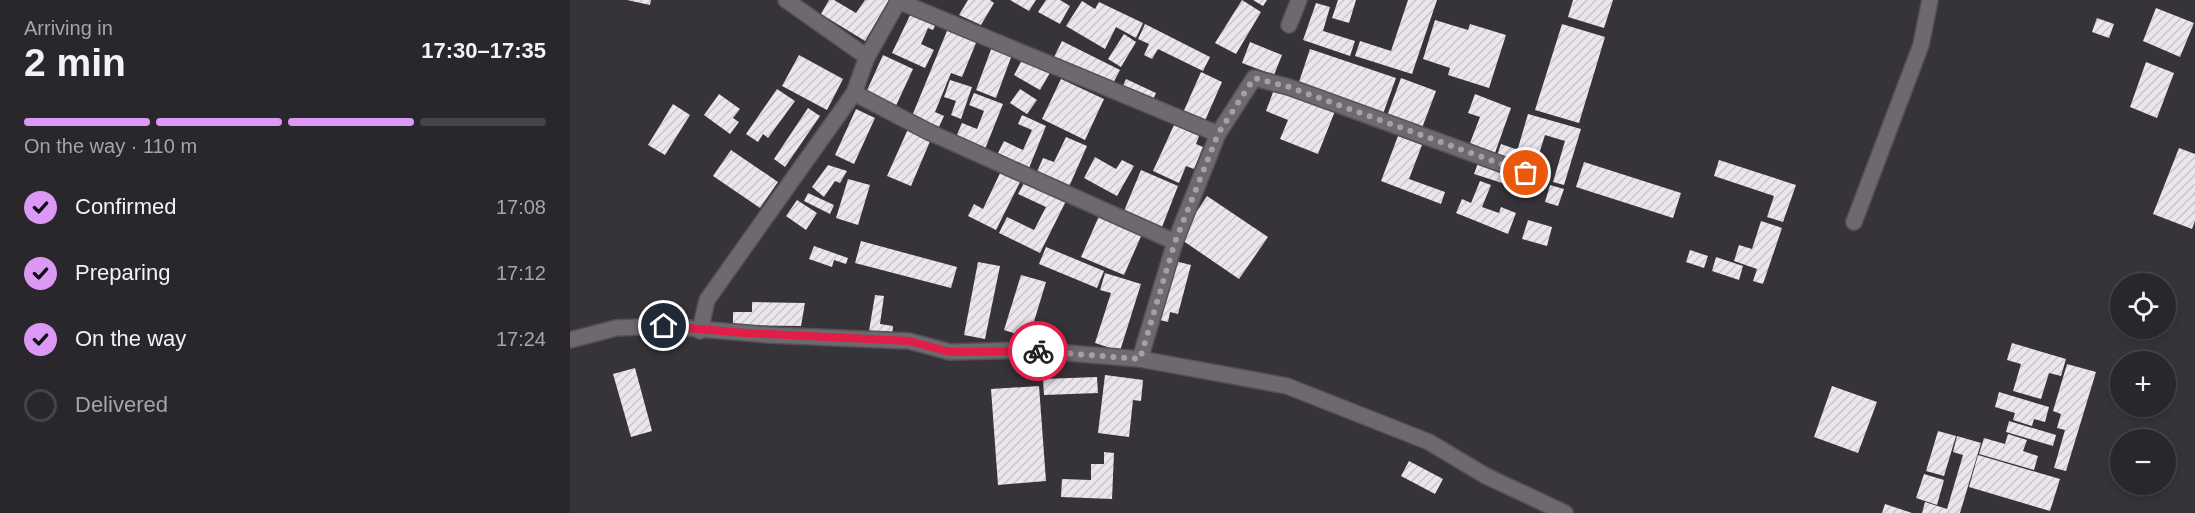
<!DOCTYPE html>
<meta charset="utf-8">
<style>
:root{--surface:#29272b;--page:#353337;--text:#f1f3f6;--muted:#a5a5a9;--line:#454447;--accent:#db99f5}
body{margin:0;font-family:Helvetica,sans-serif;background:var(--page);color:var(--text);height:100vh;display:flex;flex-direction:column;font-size:22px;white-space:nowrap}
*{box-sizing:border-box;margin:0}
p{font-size:20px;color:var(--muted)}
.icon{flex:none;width:33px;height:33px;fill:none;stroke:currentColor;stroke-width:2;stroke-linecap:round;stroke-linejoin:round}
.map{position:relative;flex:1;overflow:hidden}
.sheet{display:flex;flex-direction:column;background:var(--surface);width:570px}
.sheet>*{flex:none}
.tools{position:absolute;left:1540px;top:273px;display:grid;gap:12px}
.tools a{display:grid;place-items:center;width:66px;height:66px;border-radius:50%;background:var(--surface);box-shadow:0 3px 9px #0003,0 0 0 2px var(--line);font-size:30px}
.pin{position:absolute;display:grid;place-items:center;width:51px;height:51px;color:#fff;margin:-26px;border:3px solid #fff;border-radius:50%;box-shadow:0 2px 6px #0007}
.courier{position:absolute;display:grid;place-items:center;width:60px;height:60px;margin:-30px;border:4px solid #e11d48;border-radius:50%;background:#fff;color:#222;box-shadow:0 2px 8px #0007}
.summary em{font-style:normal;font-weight:600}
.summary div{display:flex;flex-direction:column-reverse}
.summary{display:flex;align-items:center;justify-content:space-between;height:102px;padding:0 24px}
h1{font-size:39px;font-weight:600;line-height:45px}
.bar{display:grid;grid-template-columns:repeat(4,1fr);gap:9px 6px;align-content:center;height:72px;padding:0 24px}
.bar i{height:8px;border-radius:4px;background:var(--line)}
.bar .on{background:var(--accent)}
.bar p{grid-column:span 4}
ol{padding:0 24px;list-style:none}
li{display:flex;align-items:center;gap:18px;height:66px}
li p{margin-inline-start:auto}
li .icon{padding:6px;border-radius:50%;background:var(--accent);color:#111;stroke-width:4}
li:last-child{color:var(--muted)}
li i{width:33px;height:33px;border:3px solid var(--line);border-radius:50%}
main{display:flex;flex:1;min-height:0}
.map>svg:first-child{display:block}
.building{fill:url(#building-hatch)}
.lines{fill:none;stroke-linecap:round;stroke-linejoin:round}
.minor-casing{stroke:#545255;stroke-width:18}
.tertiary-casing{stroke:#545255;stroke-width:18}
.minor{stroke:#6d696e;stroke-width:15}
.tertiary{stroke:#6d696e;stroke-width:15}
.done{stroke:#a4a1a5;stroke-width:6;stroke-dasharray:0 10.8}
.route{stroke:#e11d48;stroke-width:8}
</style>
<main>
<section class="sheet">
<div class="summary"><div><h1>2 min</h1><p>Arriving in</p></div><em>17:30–17:35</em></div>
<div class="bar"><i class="on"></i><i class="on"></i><i class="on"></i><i></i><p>On the way · 110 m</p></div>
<ol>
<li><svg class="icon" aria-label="check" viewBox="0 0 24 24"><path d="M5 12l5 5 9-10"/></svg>Confirmed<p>17:08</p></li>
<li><svg class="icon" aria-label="check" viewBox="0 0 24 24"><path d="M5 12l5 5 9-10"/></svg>Preparing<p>17:12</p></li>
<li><svg class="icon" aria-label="check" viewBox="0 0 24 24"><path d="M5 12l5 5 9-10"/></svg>On the way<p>17:24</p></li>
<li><i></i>Delivered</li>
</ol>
</section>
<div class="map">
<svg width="1625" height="513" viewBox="0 0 1625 513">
<defs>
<pattern id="building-hatch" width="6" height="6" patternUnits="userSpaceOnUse" patternTransform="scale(1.5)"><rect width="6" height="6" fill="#eae6ec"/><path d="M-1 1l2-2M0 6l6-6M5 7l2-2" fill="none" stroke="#c9c5ca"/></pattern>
</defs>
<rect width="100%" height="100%" fill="#373439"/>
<g class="building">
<polygon points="57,0 81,0 80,5"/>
<polygon points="259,0 264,0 286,13 295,0 319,0 295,41 251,14"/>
<polygon points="398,0 420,0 424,3 411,25 389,15"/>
<polygon points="440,0 466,0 459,11"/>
<polygon points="476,0 490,0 500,6 490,24 468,12"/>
<polygon points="672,0 691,12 666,54 645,43"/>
<polygon points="683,0 697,0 693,6"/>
<polygon points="768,0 786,0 779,23 762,18"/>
<polygon points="838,0 867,0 842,74 785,56 790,41 821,51"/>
<polygon points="1003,0 1043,0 1034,28 998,17"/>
<polygon points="512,1 525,9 529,2 573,23 566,38 546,27 535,49 496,26"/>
<polygon points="746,3 760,7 753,31 785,41 780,56 733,40"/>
<polygon points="1586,8 1624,23 1610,57 1573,41"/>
<polygon points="343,9 367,21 363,30 358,28 351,44 364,50 355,68 322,53"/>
<polygon points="1527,18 1544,24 1539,38 1522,32"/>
<polygon points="865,20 898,30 900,24 936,35 919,88 878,75 880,68 853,59"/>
<polygon points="575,24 640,57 633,71 588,49 582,59 574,55 579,44 568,39"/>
<polygon points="992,24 1035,37 1009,123 965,110"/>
<polygon points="379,26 408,38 392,77 381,73 365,112 374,116 369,127 342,116"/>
<polygon points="554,34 566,42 551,67 538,59"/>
<polygon points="492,41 550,70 540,89 483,59"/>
<polygon points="680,42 712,55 704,75 672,63"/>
<polygon points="423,44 443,52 426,98 406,90"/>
<polygon points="740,49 826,78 813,114 728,85"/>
<polygon points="229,55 273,79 257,110 212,86"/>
<polygon points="313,55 343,69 324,110 294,97"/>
<polygon points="454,56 481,71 470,90 444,75"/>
<polygon points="1576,62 1604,73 1587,118 1560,107"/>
<polygon points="631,72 652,82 633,125 612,115"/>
<polygon points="831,78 866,91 852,128 817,116"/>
<polygon points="491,79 534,99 515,140 472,119"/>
<polygon points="556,79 586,93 581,104 551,90"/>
<polygon points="380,80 402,87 391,119 381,115 386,101 374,97"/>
<polygon points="705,87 765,111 748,154 710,139 718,120 696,111"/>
<polygon points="207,89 225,101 198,138 193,134 188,142 176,134"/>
<polygon points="450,89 467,100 457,114 440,103"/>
<polygon points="404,93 433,104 415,149 386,137 392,123 407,129 414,111 399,105"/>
<polygon points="149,94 170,109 163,118 169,122 160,134 134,115"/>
<polygon points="905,94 941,108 925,153 900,143 910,117 898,113"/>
<polygon points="103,104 120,115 95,155 78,145"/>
<polygon points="238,108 250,116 215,167 204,159"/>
<polygon points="286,109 305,118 284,164 265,155"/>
<polygon points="958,114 1011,129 994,185 983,182 995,141 975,135 969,154 948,148"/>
<polygon points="452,115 476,126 459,168 428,153 434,141 453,150 462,130 448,124"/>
<polygon points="604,125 629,136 626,144 633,147 624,169 616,166 609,183 583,171"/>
<polygon points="338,129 361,139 341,186 317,176"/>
<polygon points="828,136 852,145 839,179 875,192 871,204 811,181"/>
<polygon points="496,137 517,146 498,189 466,174 473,158 484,162"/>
<polygon points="931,144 968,157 963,172 926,158"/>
<polygon points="1609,148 1625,154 1625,221 1622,229 1583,214"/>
<polygon points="161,150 208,182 190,208 143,176"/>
<polygon points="525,157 546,169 552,160 564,166 547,196 514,178"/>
<polygon points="1149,160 1226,185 1213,222 1197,217 1204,196 1144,176"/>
<polygon points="1014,162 1111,193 1103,218 1006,187"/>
<polygon points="908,163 958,179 954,190 904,174"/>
<polygon points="258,165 277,171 270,183 265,181 254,197 242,187"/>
<polygon points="432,169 452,178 426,230 398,216 404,204 413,209"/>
<polygon points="571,170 608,186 592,227 554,211"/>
<polygon points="278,179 300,185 288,225 266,218"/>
<polygon points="455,181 496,201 470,253 429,233 437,217 464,230 476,207 448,194"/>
<polygon points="910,181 921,185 912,207 929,213 931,207 946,213 938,234 886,213 892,199 901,203"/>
<polygon points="980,185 994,189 988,206 975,202"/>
<polygon points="238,193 264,205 260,214 234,201"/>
<polygon points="637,196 698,237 669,279 609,238"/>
<polygon points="227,200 247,213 236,230 216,216"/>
<polygon points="529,216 572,234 554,275 511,257"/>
<polygon points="958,220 982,227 977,246 952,239"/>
<polygon points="1191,221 1212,228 1193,284 1183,281 1187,269 1164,261 1169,245 1182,249"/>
<polygon points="291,241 387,267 381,288 285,263"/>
<polygon points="244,246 278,258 276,264 264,260 262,267 239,259"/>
<polygon points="476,247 534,271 527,288 469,264"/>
<polygon points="1120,250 1138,256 1134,268 1116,262"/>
<polygon points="1146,257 1173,266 1169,280 1142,271"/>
<polygon points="601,260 621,265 608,314 600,312 598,322 586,319"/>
<polygon points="408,262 430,266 415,339 394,335"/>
<polygon points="535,273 571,284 550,351 525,343 541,293 530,290"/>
<polygon points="451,275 476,282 459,338 434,330"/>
<polygon points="305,295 314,296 310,324 323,326 322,335 299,331"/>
<polygon points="182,302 235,303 231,326 163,325 163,312 182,312"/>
<polygon points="1442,343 1496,359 1491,376 1479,373 1471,399 1443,391 1451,364 1437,360"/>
<polygon points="1497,364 1526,372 1496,471 1484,468 1495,430 1487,428 1491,414 1483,411"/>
<polygon points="65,368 82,431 61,437 43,374"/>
<polygon points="535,375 573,380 571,401 563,400 559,437 528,433"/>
<polygon points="527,377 528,393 474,395 473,379"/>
<polygon points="469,386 476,481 428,485 421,389"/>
<polygon points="1262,386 1307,402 1288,453 1244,437"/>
<polygon points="1429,392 1479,407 1475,422 1464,419 1462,426 1443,420 1445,413 1425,407"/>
<polygon points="1439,421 1486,435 1483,446 1436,432"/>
<polygon points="1368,431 1386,436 1374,476 1356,471"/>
<polygon points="1438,434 1457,440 1453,451 1468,456 1464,470 1409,454 1414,438 1435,444"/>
<polygon points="1387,436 1411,443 1390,513 1352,513 1355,502 1377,509 1393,455 1383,452"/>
<polygon points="534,452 544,453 542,499 491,497 492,479 521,480 521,464 534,464"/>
<polygon points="1408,455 1490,479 1480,511 1399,487"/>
<polygon points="839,461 873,479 865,494 831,476"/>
<polygon points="1354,474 1374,480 1367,505 1346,498"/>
<polygon points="1315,504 1342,513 1312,513"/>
</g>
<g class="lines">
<defs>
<g id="minor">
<polyline points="216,0 297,57"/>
<polyline points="328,1 648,134"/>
<polyline points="719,25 729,0"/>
<polyline points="284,93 359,132 605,242"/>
<polyline points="1284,222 1351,45 1360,0"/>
<polyline points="130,331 137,300 284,93 297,57 329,0"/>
<polyline points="570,359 605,242 648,134 684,78 719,87 956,173"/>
</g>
<polyline id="tertiary" points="0,340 46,328 94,326 199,335 339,341 380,352 461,350 570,359 717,386 859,442 916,476 995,513"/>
</defs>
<use href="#minor" class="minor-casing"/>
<use href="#tertiary" class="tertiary-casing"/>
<use href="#minor" class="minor"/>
<use href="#tertiary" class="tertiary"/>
</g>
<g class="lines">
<polyline class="done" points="468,351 570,359 605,242 648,134 684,78 719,87 956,173"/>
<polyline class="route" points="94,326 176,333 339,341 380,352 468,351"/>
</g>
</svg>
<div class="tools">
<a><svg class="icon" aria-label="locate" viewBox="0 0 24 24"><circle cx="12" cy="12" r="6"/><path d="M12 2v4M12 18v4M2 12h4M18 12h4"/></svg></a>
<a>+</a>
<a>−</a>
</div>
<div class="pin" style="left:956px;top:173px;background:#ea580c"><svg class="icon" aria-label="bag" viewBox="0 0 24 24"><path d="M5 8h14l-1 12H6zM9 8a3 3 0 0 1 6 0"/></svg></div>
<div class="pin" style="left:94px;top:326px;background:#1f2937"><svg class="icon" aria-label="home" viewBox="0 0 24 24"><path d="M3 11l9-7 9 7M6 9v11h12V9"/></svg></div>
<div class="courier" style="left:468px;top:351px"><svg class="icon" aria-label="bike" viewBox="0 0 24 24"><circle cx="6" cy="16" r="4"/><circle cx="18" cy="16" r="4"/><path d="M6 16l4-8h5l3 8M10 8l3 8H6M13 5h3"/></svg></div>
</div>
</main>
